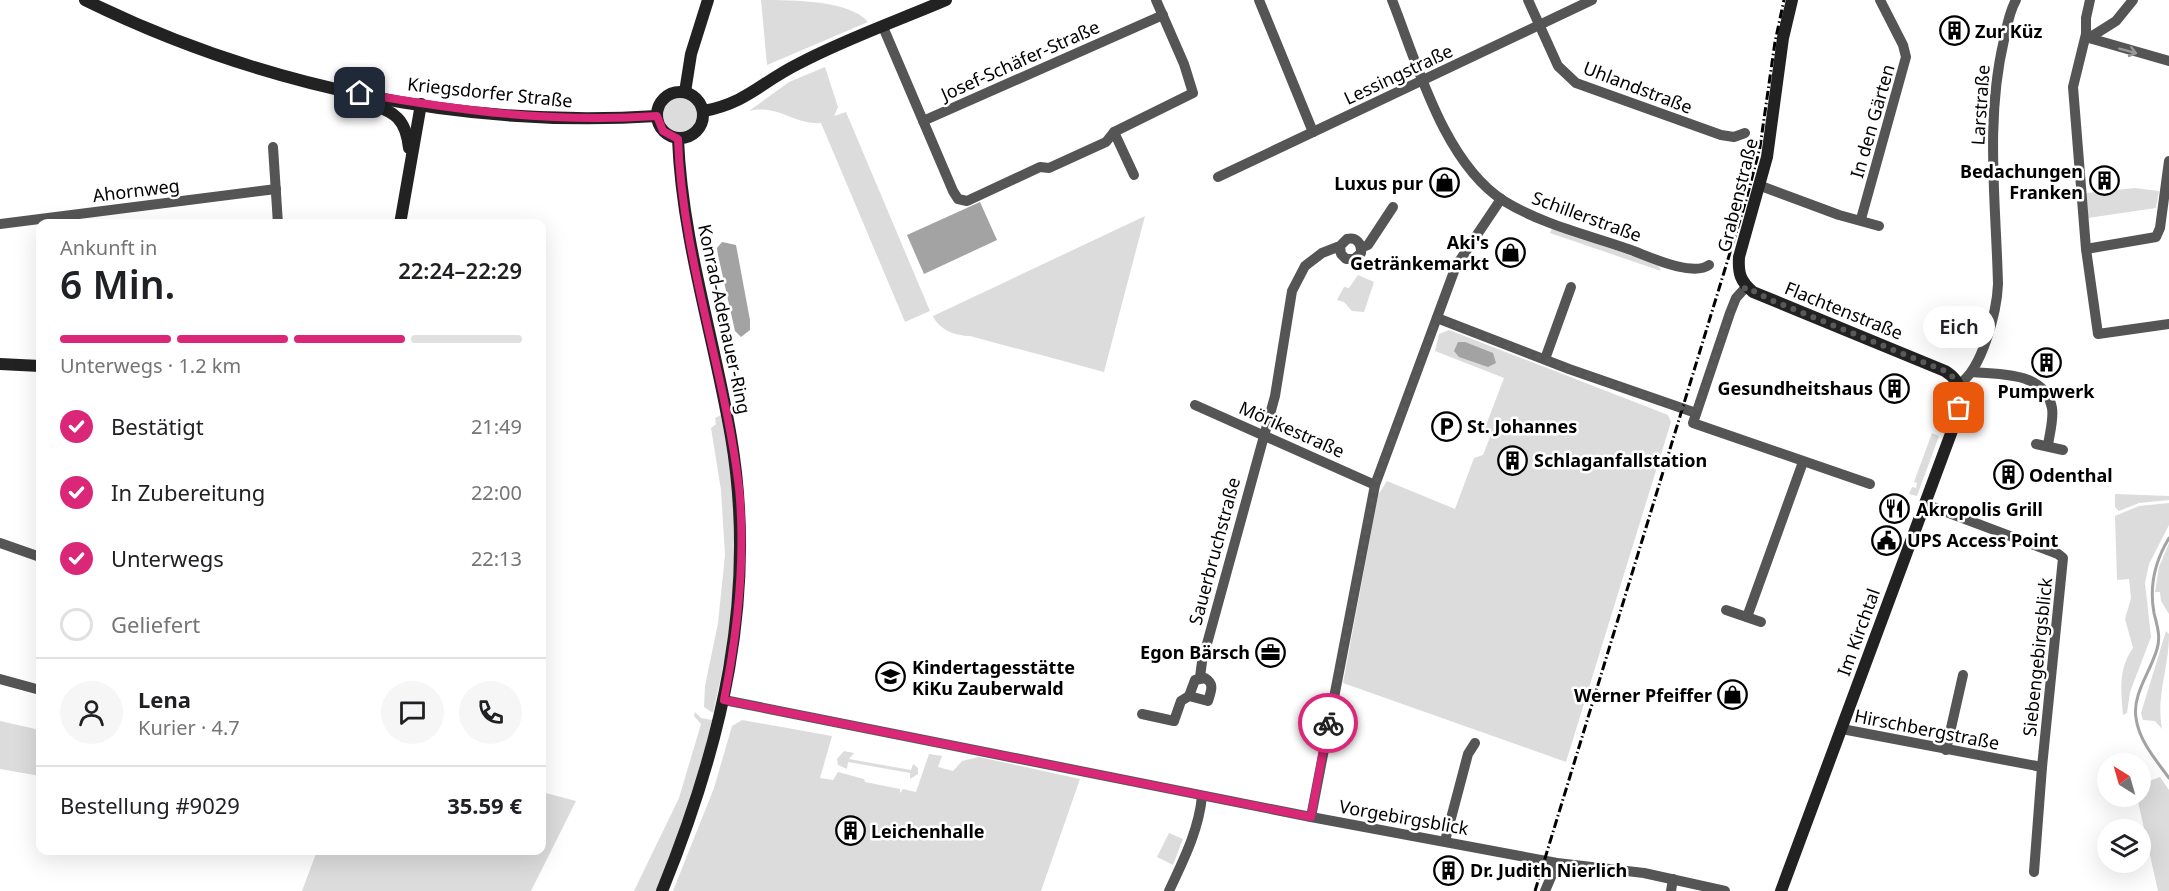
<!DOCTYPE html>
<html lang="de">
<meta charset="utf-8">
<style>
:root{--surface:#fff;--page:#f6f6f6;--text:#202124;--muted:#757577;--line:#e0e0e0;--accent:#db2777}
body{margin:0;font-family:"Noto Sans",sans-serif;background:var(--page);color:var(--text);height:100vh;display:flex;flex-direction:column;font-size:22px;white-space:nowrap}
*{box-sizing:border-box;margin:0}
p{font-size:20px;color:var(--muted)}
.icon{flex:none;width:33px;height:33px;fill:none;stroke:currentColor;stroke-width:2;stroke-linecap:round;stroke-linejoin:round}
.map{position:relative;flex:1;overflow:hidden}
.panel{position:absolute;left:36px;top:219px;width:510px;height:636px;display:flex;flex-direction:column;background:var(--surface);border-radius:12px;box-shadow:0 6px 24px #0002}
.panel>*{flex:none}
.needle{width:39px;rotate:323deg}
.controls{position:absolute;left:2097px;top:753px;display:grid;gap:12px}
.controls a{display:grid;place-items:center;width:54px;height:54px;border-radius:50%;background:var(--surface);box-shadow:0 6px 24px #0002;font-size:30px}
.pin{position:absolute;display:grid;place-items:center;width:51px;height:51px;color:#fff;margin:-26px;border-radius:12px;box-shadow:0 3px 9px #0006}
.courier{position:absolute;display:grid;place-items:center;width:60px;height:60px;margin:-30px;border:4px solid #db2777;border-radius:50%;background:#fff;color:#222;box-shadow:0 2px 8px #0007}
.bubble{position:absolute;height:42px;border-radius:21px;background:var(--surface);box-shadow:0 6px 24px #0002;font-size:20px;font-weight:600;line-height:42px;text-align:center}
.overview em{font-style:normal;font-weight:600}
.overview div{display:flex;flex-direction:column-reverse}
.overview{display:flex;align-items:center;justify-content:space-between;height:102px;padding:0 24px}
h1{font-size:39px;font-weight:600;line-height:45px}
.bar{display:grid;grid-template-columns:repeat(4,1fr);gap:9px 6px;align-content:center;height:72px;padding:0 24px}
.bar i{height:8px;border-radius:4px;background:var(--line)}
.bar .current{background:var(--accent)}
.bar p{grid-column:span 4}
.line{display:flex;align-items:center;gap:15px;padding:0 24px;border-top:2px solid var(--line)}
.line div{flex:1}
.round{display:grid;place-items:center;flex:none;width:63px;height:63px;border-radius:32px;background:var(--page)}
ol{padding:0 24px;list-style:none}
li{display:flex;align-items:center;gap:18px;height:66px}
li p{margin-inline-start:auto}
li .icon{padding:6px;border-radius:50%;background:var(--accent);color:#fff;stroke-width:4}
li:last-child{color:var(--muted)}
li i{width:33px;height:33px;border:3px solid var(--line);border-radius:50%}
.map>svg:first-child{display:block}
.green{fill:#dcdcdc}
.water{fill:#a3a3a3}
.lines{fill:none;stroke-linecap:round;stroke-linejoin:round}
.stream{stroke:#a3a3a3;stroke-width:3}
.street{stroke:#555;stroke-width:10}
.secondary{stroke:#222;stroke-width:12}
.rail{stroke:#000;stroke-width:3;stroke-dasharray:9 3 1.5 3;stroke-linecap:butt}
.oneway{stroke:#999}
.done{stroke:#595959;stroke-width:6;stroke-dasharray:0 10.8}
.route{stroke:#db2777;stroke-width:8}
.labels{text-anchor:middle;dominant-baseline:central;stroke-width:5;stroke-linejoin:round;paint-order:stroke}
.poi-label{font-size:18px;font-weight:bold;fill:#000;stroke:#fff;text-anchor:start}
.street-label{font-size:18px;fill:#000;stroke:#fff}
</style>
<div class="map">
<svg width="2169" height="891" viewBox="0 0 2169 891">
<rect width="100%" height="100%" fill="#fff"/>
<g class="green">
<path d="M761,0C792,0 850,0 868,22L767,65Z"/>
<path d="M825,67L838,107L834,116L846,112L930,311L905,322L821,123C793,125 779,104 749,111L789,82Z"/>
<circle cx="680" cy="115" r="18"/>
<polygon points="2135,188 2159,191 2156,208 2088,218 2086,193"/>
<path d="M1145,216L1104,372L970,336C956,336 939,330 933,316Z"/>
<polygon points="1552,228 1658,265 1661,271 1550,233"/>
<polygon points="1358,275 1374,282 1364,312 1352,311 1344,302 1337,300 1344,287 1349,288"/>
<polygon points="1449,330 1668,415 1671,422 1566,762 1343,683 1378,495 1387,481 1455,509 1474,458 1483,455 1492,432 1483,433 1504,378 1435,351 1439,334"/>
<path d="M721,415C731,469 738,526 735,581C732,625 723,670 713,713L704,707L705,686L718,623L725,555L721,490L711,428L716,424L715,418Z"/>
<polygon points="1932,433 1939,436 1917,496 1909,494 1912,487 1916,488 1917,483 1914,482"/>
<polygon points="2115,494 2169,496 2169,500 2139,503 2119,511 2115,507"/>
<path d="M2169,503V525L2149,564L2145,583L2151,637L2130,692L2127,713L2123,715C2121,691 2118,669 2133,648L2125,619L2131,598L2129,579L2117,580L2115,516L2139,506Z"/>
<polygon points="2169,543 2169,614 2161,601 2160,592 2155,592 2159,567"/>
<path d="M2166,631L2169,634C2169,669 2156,694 2162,729L2155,721L2143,720L2141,713Z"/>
<polygon points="695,712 701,718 712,720 697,786 657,891 634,891 679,798 701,724 694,716"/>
<polygon points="742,720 832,736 820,778 833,780 838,772 864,779 865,782 900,789 900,793 903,789 916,792 929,754 942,756 938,767 953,771 962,761 979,757 1080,779 1041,891 673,891 714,788 732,726"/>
<polygon points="0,721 40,730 40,776 0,769"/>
<polygon points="844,751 854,753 849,759 911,770 913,764 918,768 918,774 910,779 910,773 848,762 847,769 838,765 837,759"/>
<polygon points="2160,777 2169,790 2169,891 2158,891 2137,797 2140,796 2141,784"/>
<polygon points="542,792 576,801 531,891 302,891 317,851 542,850"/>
<polygon points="1169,833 1183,839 1173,865 1157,857"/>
</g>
<g class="water">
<polygon points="980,202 997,240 924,274 907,235"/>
<polygon points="722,242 736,245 750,320 750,330 741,337 735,331 718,255 717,248"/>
<polygon points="1458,342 1465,342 1493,353 1496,363 1488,367 1459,357 1454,351"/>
</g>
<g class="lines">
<path class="stream" d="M2169,538C2155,561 2149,586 2154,613C2157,625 2161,637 2157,649C2151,671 2132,694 2136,718C2139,741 2156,760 2169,778"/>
<g class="street">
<polyline points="1259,0 1313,132"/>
<path d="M1392,0C1417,63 1444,163 1504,201C1543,225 1589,235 1631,250C1650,257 1692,277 1709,265"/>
<polyline points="1528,0 1558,66 1576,83 1721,135 1734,137 1745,133"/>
<polyline points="2090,0 2086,18 2086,34 2073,87 2086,249 2098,334 2169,324"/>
<polyline points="883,27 953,191 958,199 967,201 1040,167 1049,168 1106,142 1114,132 1193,93 1184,64 1156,0"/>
<polyline points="2087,34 2089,38 2116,21 2133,0"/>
<polyline points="2089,38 2169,61"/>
<polyline points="923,121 1163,15"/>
<polyline points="1114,132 1134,175"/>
<polyline points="273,147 278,224"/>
<polyline points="1218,177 1592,0"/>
<polyline points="1761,186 1839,215 1879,226"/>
<polyline points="1861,219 1906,57 1903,45 1880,0"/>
<polyline points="0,224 276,189"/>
<polyline points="1361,248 1368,245 1393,207"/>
<polyline points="2086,249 2156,237 2160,228 2169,161"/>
<polyline points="1746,287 1736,298 1730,313 1693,423 1870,484"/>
<polyline points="1437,318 1569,369 1696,413"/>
<polyline points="1545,359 1571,287"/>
<path d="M1972,372C2000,375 2045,371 2052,408C2054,420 2049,435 2048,446"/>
<path d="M1959,384C1982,370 1997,311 1998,284C1996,203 1985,120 2004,40C2007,26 2009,12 2016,0"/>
<polyline points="1195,405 1375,485"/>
<polyline points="2036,444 2063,450"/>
<polyline points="1925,504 2058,554 2063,558 2042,767 2034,872"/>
<polyline points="0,543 40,557"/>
<polyline points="1726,610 1761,622"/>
<polyline points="1747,617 1803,462"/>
<path d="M1200,677L1202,662L1275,396L1292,291L1305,266L1322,253L1340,246L1347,239C1356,237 1362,243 1361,253L1354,259H1346L1341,254L1340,246"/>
<polyline points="0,679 40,690"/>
<polyline points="724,700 1311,817 1557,863 1644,873 1725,891"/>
<path d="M1142,714L1174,721L1181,701L1189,696L1195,680L1205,678C1215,684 1211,691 1208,701L1189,696"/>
<polyline points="1842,729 2042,767"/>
<polyline points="1946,750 1963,675"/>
<polyline points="1311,817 1375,485 1456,266 1501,199"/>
<polyline points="1445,841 1468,754 1475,743"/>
<path d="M1169,891C1183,861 1199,830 1202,796"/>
<polyline points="1545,891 1557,863"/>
<polyline points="1671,891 1673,879"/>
</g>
<g class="secondary">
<path d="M85,0C260,86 462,129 657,116"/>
<circle cx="680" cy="115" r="23"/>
<polyline points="685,92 691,54 708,0"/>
<path d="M361,99C389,112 405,112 409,148"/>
<path d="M704,111C748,102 760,83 798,64C845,39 897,21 946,0"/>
<polyline points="400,224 421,104"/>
<polyline points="0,364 40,366"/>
<path d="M662,891C722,744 758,596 731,437C714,336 682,241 678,139"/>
<path d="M1781,891L1956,420C1962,400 1965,383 1945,371L1753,292C1740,281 1738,273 1739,257L1767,157L1783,38L1792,0"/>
</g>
<polyline class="rail" points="1535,891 1747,197 1760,147 1775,42 1784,0"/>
</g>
<defs><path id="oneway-shaft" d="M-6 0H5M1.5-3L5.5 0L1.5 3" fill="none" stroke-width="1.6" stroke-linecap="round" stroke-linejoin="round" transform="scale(1.5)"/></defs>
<use class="oneway" href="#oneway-shaft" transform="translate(2128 51) rotate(15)"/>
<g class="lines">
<path class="done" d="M1328,723L1375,485L1437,318L1569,369L1696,413L1730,313L1736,298L1746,287L1771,300L1945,371C1960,380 1963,392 1959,408"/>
<path class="route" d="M360,93C461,111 554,123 657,116L663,131L678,139C682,258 725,370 739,488C746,559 738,630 724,700L1311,817L1328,723"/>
</g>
<defs>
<symbol id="building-ring" viewBox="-11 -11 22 22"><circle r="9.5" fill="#fff" stroke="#000" stroke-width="1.5"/><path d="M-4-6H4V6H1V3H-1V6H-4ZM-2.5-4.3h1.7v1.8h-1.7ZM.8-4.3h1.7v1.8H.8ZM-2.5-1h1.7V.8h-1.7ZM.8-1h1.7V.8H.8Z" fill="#000"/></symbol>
<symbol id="shop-ring" viewBox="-11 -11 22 22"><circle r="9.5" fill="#fff" stroke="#000" stroke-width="1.5"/><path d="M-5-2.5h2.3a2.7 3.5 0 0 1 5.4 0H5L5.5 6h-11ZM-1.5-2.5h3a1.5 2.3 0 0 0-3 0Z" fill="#000"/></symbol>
<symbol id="parking-ring" viewBox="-11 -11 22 22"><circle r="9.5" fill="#fff" stroke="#000" stroke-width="1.5"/><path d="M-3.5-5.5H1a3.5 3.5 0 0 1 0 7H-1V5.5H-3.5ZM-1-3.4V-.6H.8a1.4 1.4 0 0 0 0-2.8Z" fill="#000"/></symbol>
<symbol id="restaurant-ring" viewBox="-11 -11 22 22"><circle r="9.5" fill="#fff" stroke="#000" stroke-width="1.5"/><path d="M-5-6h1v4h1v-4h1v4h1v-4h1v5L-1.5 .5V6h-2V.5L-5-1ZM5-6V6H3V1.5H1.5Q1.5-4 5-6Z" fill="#000"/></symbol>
<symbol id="civic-ring" viewBox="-11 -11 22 22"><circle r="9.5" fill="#fff" stroke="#000" stroke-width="1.5"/><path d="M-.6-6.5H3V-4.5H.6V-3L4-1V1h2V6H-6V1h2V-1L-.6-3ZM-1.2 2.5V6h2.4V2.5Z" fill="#000"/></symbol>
<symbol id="office-ring" viewBox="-11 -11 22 22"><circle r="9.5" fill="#fff" stroke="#000" stroke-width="1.5"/><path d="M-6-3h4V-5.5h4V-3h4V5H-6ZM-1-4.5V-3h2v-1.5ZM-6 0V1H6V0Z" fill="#000"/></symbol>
<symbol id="school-ring" viewBox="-11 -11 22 22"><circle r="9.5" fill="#fff" stroke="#000" stroke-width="1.5"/><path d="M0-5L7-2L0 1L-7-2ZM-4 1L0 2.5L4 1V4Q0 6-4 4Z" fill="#000"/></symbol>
</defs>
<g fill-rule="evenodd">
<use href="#building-ring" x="1938" y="14" width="33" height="33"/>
<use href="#building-ring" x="2088" y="164" width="33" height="33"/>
<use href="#shop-ring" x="1428" y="166" width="33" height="33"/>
<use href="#shop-ring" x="1494" y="236" width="33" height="33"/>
<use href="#building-ring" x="2030" y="346" width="33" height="33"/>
<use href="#building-ring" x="1878" y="372" width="33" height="33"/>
<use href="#parking-ring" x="1430" y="410" width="33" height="33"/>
<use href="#building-ring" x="1496" y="444" width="33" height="33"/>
<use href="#building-ring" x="1992" y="458" width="33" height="33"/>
<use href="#restaurant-ring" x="1878" y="492" width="33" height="33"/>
<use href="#civic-ring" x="1870" y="524" width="33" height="33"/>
<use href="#office-ring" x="1254" y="636" width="33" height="33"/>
<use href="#school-ring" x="874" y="660" width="33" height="33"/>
<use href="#shop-ring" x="1716" y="678" width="33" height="33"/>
<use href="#building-ring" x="834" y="814" width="33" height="33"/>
<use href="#building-ring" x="1432" y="854" width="33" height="33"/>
</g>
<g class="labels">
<g class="poi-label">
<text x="1975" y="31">Zur Küz</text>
<text x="2083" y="171" text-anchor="end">Bedachungen<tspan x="2083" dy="21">Franken</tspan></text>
<text x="1423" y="183" text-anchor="end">Luxus pur</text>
<text x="1489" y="242" text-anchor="end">Aki's<tspan x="1489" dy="21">Getränkemarkt</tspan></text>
<text x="1873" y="388" text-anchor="end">Gesundheitshaus</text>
<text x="2046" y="391" text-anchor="middle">Pumpwerk</text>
<text x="1467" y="426">St. Johannes</text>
<text x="1534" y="460">Schlaganfallstation</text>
<text x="2029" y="475">Odenthal</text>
<text x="1916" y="509">Akropolis Grill</text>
<text x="1907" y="540">UPS Access Point</text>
<text x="1250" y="652" text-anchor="end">Egon Bärsch</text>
<text x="912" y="667">Kindertagesstätte<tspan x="912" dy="21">KiKu Zauberwald</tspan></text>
<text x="1712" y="695" text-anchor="end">Werner Pfeiffer</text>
<text x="871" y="831">Leichenhalle</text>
<text x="1470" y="870">Dr. Judith Nierlich</text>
</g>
<g class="street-label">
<text transform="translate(1020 60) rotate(-24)">Josef-Schäfer-Straße</text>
<text transform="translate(1398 74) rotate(-25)">Lessingstraße</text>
<text transform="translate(1638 87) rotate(21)">Uhlandstraße</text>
<text transform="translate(490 92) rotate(6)">Kriegsdorfer Straße</text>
<text transform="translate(1980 105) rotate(-86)">Larstraße</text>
<text transform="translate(1872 121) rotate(-74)">In den Gärten</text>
<text transform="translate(136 190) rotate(-7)">Ahornweg</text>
<text transform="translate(1737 195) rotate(-76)">Grabenstraße</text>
<text transform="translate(1587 216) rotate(20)">Schillerstraße</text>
<text transform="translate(1844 310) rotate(22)">Flachtenstraße</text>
<text transform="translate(725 319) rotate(78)">Konrad-Adenauer-Ring</text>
<text transform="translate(1292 429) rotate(24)">Mörikestraße</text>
<text transform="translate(1214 551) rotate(-75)">Sauerbruchstraße</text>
<text transform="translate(1858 632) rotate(-70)">Im Kirchtal</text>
<text transform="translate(2037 657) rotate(-84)">Siebengebirgsblick</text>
<text transform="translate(1927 729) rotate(11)">Hirschbergstraße</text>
<text transform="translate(1404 817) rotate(10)">Vorgebirgsblick</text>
</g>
</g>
</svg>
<div class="controls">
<a><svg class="needle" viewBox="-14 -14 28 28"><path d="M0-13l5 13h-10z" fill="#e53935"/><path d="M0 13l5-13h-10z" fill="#757577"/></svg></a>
<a><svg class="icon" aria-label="layers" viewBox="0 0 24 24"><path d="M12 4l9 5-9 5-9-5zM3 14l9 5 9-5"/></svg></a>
</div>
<div class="pin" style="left:1959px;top:408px;background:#ea580c"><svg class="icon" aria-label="bag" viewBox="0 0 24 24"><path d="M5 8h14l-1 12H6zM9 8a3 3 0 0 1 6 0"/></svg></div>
<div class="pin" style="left:360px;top:93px;background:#1f2937"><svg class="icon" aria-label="home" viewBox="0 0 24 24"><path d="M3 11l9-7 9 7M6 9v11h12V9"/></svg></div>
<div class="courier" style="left:1328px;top:723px"><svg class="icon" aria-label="bike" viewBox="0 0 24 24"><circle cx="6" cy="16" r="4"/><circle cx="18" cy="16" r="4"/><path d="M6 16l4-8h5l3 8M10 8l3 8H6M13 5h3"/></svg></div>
<div class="bubble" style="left:1923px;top:306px;width:72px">Eich</div>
<section class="panel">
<div class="overview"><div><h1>6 Min.</h1><p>Ankunft in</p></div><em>22:24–22:29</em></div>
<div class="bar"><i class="current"></i><i class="current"></i><i class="current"></i><i></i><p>Unterwegs · 1.2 km</p></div>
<ol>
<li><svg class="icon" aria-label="check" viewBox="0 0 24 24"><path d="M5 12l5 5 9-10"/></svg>Bestätigt<p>21:49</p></li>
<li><svg class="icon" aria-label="check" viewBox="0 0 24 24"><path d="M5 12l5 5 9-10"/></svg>In Zubereitung<p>22:00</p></li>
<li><svg class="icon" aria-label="check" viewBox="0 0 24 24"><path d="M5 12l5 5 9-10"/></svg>Unterwegs<p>22:13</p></li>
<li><i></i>Geliefert</li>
</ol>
<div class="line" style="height:108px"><a class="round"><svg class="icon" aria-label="person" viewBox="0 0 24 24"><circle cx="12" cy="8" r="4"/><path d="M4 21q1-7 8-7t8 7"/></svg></a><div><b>Lena</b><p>Kurier · 4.7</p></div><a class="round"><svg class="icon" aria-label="chat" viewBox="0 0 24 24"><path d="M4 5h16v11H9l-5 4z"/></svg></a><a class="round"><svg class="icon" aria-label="phone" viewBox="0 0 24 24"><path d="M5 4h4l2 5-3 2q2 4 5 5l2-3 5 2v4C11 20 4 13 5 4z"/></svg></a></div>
<div class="line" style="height:78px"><div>Bestellung #9029</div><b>35.59 €</b></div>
</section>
</div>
